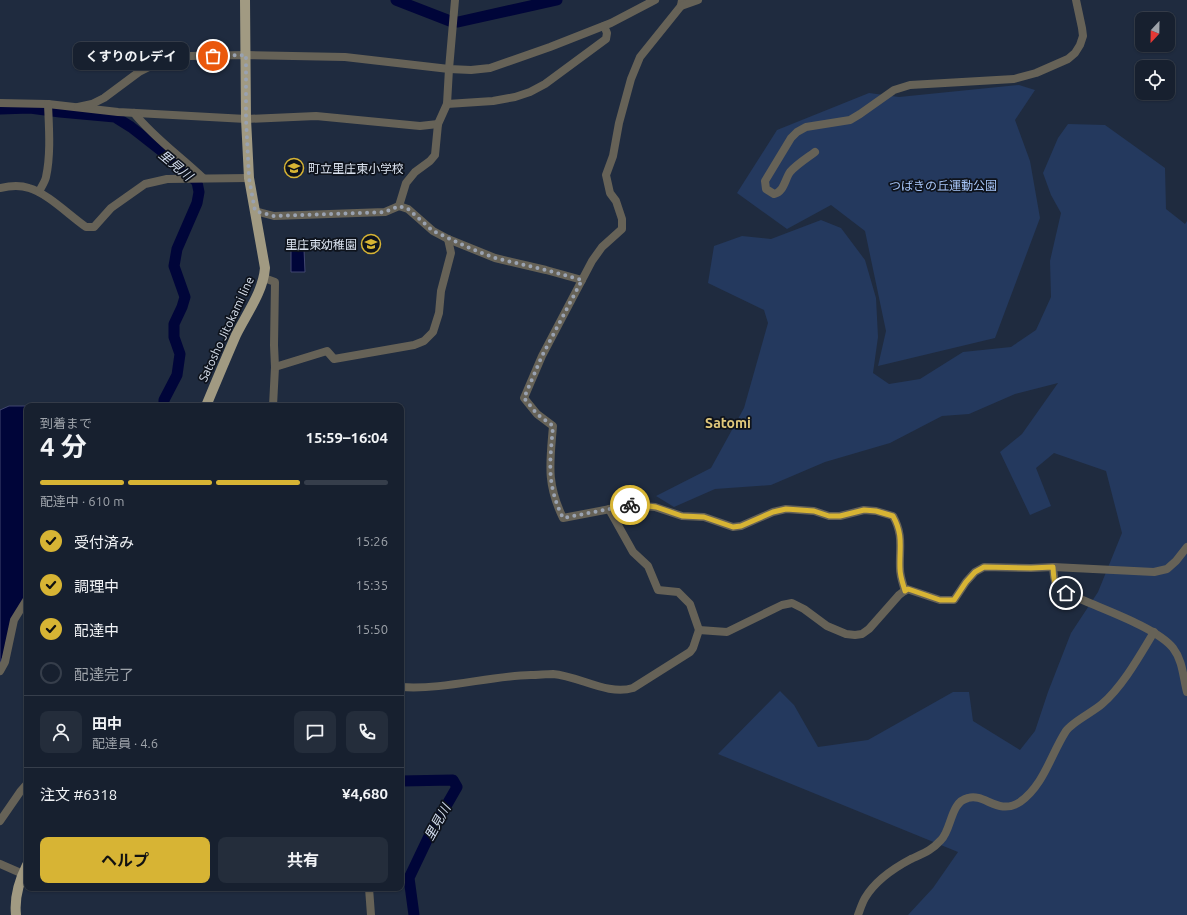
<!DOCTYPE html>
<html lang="ja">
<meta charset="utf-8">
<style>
:root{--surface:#17202f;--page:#242d3b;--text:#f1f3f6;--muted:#9ea3aa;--line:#363e4b;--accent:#d7b434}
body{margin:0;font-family:Ubuntu,"Noto Sans JP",sans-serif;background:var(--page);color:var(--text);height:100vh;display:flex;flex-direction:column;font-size:15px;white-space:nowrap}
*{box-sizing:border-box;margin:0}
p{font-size:13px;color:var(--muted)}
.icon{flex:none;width:22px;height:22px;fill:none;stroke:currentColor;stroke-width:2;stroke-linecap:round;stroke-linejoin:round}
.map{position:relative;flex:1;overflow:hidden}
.side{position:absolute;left:24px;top:403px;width:380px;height:488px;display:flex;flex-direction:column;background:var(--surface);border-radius:8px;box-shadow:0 1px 3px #0004,0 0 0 1px var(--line)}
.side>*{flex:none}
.needle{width:26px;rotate:202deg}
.buttons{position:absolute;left:1135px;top:12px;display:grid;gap:8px}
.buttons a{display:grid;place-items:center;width:40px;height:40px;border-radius:8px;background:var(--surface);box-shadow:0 1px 3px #0004,0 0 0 1px var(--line);font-size:20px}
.pin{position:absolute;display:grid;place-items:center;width:34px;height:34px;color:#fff;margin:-17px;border:2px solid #fff;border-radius:50%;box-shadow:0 1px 4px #0007}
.courier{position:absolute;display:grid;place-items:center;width:40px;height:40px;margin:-20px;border:3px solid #d7b434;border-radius:50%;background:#fff;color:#222;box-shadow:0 1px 5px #0007}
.bubble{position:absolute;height:28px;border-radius:8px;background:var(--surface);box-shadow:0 1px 3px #0004,0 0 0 1px var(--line);font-size:13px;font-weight:700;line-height:28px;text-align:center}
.summary em{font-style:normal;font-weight:700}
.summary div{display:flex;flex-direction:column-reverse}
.summary{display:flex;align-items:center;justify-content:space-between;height:68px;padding:0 16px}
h1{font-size:26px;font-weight:700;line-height:30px}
.bar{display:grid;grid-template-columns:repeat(4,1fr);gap:6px 4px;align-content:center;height:48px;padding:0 16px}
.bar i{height:5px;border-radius:3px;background:var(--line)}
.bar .current{background:var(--accent)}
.bar p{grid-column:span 4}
.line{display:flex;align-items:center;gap:10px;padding:0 16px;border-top:1px solid var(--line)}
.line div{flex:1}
.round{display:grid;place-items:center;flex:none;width:42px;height:42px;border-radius:8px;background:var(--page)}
ol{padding:0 16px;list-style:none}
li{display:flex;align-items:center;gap:12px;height:44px}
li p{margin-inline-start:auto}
li .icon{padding:4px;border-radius:50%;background:var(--accent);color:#111;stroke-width:4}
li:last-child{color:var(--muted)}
li i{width:22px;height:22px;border:2px solid var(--line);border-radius:50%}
.button{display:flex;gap:8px;margin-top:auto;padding:8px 16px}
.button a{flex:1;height:46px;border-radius:8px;background:var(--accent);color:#111;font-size:16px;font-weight:700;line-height:46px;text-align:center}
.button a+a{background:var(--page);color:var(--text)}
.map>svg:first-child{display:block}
.green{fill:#24395e}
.water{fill:#000539;stroke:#414770}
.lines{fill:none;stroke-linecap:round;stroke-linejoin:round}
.river{stroke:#000539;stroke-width:11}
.minor{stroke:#666257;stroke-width:8}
.major{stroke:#a19a82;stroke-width:10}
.done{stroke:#99a2b1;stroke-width:4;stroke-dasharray:0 7.2}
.route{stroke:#d7b434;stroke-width:5}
.labels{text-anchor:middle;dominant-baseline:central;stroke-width:3.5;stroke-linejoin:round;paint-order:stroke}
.poi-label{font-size:12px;fill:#dae2ef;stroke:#0e131c;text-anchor:start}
.park-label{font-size:12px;fill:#a6c4f6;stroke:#0e131c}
.street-label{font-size:12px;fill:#dae2ef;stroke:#0e131c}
.water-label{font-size:13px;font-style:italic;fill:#d3ddef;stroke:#0e131c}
.quarter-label{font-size:14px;font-weight:bold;fill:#dfc77b;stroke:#0e131c}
</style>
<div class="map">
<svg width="1187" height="915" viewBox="0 0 1187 915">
<rect width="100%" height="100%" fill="#1f2b3f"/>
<g class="green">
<polygon points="1019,85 1035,90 1015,120 1030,161 1040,218 995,338 878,366 886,331 865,231 831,205 787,229 737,193 777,130 869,93 899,97"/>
<polygon points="1068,124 1105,125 1165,168 1166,209 1185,224 1187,221 1187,915 908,915 933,888 958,852 718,754 780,691 794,705 818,747 868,740 953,692 969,692 973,721 1020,750 1035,731 1048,692 1071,633 1098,592 1122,533 1106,471 1054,453 1036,468 1051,506 1030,515 1000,452 1022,434 1058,383 1015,394 969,414 942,416 890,443 825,462 771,485 715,489 674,507 656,496 711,468 744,408 768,323 764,310 708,283 714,246 742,236 771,239 821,220 841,228 865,260 876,298 878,337 873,373 889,384 920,379 963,352 1011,347 1036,330 1051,297 1050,261 1061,213 1051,195 1043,173 1058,138"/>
</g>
<g class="water">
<polygon points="304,249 305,272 291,272 291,250"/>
<polygon points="36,404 36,406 27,406 27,595 0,664 0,410 9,406 35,406"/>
</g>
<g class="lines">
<g class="river">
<polyline points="396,0 450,21 458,22 557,0"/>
<polyline points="0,109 30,108 60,112 115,117 131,127 177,163 197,182 199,192 197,203 177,249 174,266 185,297 182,307 174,324 174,337 180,354 177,375 164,400 164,406"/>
<polyline points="401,781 453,780 457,787 430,834 409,878 414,915"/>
</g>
<g class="minor">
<path d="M682,0L681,6L640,57L631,79L619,123L613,156L606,175L610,193L616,201L622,219V229L602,247L592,261L542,356L524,398L537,414L553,426C550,463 546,483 563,518L631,505L655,507L682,516L704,517L733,527L741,526L773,512L786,509L814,511L829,516H840L864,510L876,511L893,516C904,536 899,548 900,569C900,576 903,584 905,591"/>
<polyline points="681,6 698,0"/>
<polyline points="0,103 48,104 118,112 246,119 316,116 420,126 438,124"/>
<polyline points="447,104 493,101 515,97 530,92 545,84 606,39 607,33 604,26"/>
<polyline points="78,107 92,104 104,98 139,72 159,62 190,56 246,55 345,57 449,69 471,70 490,68 550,47 611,23 655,0"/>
<path d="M134,113C154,138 180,156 203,178"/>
<path d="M815,152C807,158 797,164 790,172C785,179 784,192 774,194L766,189L765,181L791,138L797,132L806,127L850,120L860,114L894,90L910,85L1014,79L1036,73L1068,59L1075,53L1080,45L1083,36L1082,28L1076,0"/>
<path d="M0,188C9,186 20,185 29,188C47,193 70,216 86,227H94L111,208L145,184L167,179L249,178"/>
<path d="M39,192C41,187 45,182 46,177C51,154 49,128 48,104"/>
<polyline points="399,206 406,183 415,172 430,161 435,155 438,124 447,104 449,69 455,0"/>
<polyline points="255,211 274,216 385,212 399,206 408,209 433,231 448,239 495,258 546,270 582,280"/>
<polyline points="264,278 275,282 274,345 275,367 273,406"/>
<polyline points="275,367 327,351 334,359 414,345 424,341 433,332 439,313 441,291 451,253 448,239"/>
<polyline points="609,509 633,552 648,566 658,590 678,592 690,604 699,630"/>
<path d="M1053,567C1054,573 1053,582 1058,587C1064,594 1076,597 1085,601C1108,611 1158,629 1173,648C1183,661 1183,677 1187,692"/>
<polyline points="0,671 5,662 14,620 27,599"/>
<path d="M401,687C445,690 488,676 531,675C538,675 546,674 553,674C579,676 608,696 633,688L690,652L693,648L699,630L727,632L782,605L792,603L804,609L827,626L846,634L855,635L862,634L869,629L899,595L907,589L940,600H954L966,582L975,572L984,567L1031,568L1053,567L1154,572L1167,569L1176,561L1187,547"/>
<polyline points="0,821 20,792 27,784"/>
<polyline points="0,864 23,874"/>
<polyline points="369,888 371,915"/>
<path d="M858,915C860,910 862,903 865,898C875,881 894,868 911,859C924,853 931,851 941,840C952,829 950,802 968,798C985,793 998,816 1020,802C1044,785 1051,754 1066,731C1072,722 1093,712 1102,704C1123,686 1140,655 1154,632"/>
</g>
<g class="major">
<path d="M206,406C216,382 226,358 236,335C247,313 263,292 265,268L249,178L246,119L245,0"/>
<path d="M16,915C14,897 19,881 27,865"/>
</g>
</g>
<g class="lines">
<path class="done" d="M213,56L246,55V119L249,178L255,211L274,216L385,212L399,206L408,209L433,231L472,249L495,258L546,270L582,280L542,356L524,398L537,414L553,426C550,463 546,483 563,518L630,505"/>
<path class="route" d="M630,505H640L656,507L682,516L704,517L733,527L741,526L773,512L786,509L814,511L829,516H840L864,510L876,511L893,516C904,536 899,548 900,569C900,576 903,584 905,591L908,589L940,600H954L966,582L975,572L984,567L1031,568L1053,567C1054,582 1053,584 1066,593"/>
</g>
<defs>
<symbol id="school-ring" viewBox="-11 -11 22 22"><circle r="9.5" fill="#0e131c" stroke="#d7b434" stroke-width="1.5"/><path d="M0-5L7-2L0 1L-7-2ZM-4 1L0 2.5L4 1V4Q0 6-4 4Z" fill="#d7b434"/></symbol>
</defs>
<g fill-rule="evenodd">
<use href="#school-ring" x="283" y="157" width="22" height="22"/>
<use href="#school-ring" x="360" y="233" width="22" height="22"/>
</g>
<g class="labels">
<g class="poi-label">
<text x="308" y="168">町立里庄東小学校</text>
<text x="357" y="244" text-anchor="end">里庄東幼稚園</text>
</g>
<g class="park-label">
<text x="943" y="185">つばきの丘運動公園</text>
</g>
<g class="street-label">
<text transform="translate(226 329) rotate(-65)">Satosho Jitokami line</text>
</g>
<g class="water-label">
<text transform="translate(176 165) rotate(40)">里見川</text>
<text transform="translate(437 822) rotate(-61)">里見川</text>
</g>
<g class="quarter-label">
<text x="728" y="423">Satomi</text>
</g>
</g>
</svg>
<div class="buttons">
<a><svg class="needle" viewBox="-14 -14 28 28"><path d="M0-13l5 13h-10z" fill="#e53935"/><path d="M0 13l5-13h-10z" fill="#9ea3aa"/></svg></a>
<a><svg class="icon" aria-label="locate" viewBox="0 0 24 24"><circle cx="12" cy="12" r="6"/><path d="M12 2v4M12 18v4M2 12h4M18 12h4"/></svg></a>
</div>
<div class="pin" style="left:213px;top:56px;background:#ea580c"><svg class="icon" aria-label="bag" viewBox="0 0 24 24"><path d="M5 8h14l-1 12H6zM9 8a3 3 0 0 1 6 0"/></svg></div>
<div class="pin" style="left:1066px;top:593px;background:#1f2937"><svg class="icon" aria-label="home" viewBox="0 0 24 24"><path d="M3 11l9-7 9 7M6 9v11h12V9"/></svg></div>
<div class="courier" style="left:630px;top:505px"><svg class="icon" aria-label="bike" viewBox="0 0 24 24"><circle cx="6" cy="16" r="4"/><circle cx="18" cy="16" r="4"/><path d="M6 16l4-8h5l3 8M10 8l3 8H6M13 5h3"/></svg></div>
<div class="bubble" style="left:73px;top:42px;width:116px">くすりのレデイ</div>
<section class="side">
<div class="summary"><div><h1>4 分</h1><p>到着まで</p></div><em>15:59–16:04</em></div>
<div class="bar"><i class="current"></i><i class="current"></i><i class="current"></i><i></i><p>配達中 · 610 m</p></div>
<ol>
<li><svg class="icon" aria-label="check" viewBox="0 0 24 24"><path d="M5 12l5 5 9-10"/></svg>受付済み<p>15:26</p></li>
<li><svg class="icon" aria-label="check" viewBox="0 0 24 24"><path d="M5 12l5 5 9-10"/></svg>調理中<p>15:35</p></li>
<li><svg class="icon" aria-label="check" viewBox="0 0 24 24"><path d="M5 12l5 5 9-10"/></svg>配達中<p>15:50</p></li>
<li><i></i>配達完了</li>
</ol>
<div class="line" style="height:72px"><a class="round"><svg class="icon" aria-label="person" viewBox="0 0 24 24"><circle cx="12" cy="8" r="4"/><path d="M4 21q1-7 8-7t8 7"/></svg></a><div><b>田中</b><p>配達員 · 4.6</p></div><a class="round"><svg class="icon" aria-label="chat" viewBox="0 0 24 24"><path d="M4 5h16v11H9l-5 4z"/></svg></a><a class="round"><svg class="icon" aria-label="phone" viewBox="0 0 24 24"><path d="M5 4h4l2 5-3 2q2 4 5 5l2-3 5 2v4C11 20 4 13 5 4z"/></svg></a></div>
<div class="line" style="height:52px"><div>注文 #6318</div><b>¥4,680</b></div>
<div class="button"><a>ヘルプ</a><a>共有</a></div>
</section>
</div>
